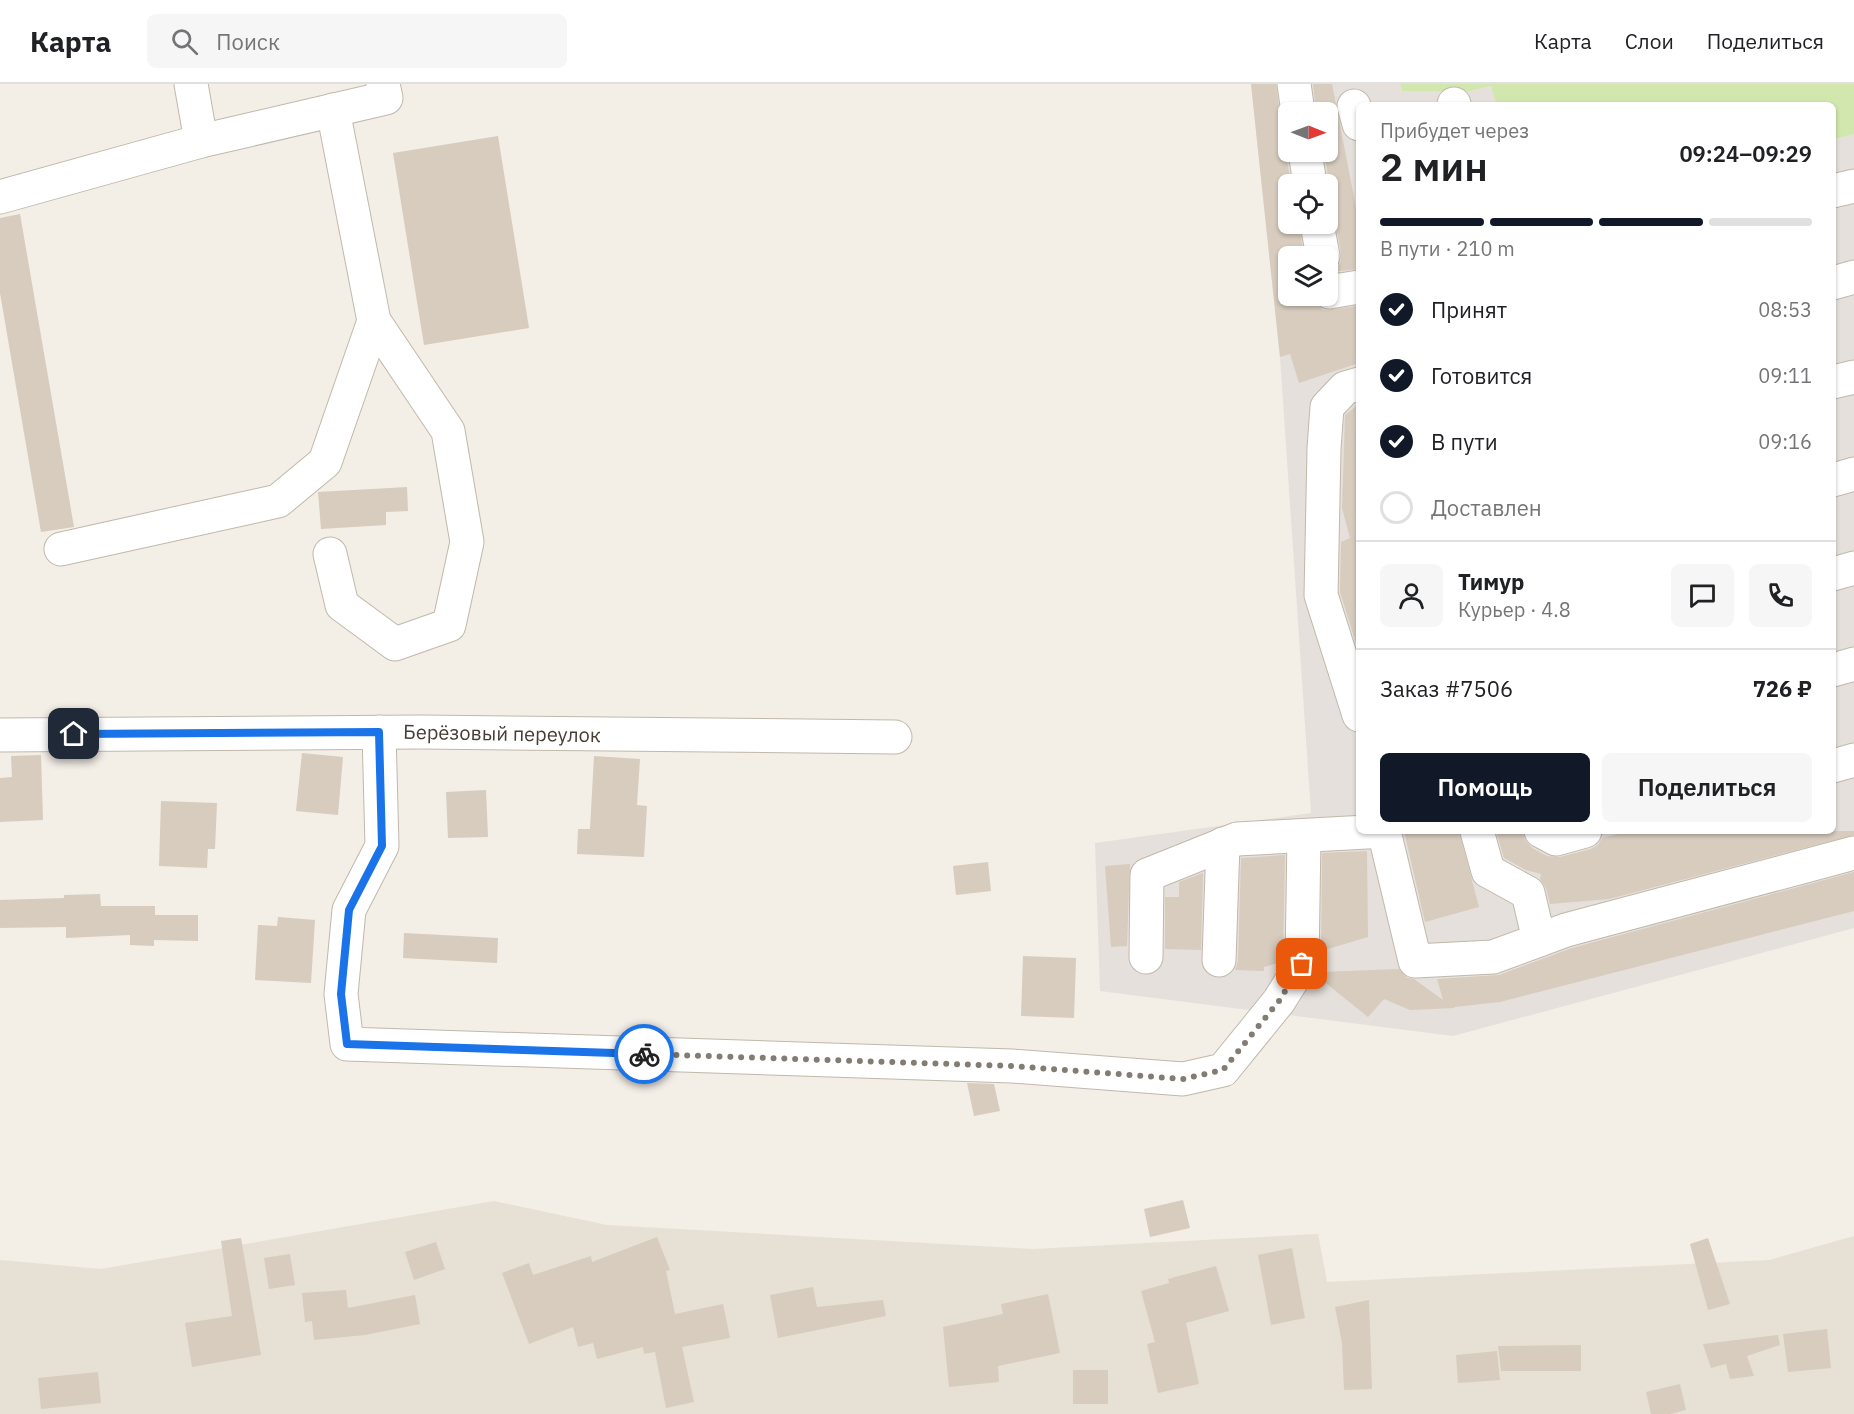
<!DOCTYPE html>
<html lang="ru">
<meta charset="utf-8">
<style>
:root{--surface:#fff;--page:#f6f6f6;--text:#202124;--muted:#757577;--line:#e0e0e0;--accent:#111827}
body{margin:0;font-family:"IBM Plex Sans",sans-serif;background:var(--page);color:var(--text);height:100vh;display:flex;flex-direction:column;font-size:22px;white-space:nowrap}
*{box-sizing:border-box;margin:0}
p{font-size:20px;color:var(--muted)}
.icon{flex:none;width:33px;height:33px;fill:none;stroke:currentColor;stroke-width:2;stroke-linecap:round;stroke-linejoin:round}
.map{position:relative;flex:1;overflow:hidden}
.side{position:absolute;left:1356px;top:18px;width:480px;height:732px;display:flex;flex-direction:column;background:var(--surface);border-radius:9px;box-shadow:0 2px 4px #0004}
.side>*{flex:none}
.needle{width:39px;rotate:91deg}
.controls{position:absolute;left:1278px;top:18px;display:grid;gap:12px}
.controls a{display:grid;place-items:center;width:60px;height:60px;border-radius:9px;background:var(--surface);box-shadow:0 2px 4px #0004;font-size:30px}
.pin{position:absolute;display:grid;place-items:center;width:51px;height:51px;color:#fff;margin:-26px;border-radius:12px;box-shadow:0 3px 9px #0006}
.courier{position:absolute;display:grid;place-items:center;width:60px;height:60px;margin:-30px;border:4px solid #1a73e8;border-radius:50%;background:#fff;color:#222;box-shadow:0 2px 8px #0007}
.head em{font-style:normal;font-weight:600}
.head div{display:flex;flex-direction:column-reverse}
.head{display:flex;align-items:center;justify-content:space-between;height:102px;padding:0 24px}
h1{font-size:39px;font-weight:600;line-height:45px}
.bar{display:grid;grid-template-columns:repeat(4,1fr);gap:9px 6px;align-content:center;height:72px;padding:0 24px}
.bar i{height:8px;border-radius:4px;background:var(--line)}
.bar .active{background:var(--accent)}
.bar p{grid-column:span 4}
.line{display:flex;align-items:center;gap:15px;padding:0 24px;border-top:2px solid var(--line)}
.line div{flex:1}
.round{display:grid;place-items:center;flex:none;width:63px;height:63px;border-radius:9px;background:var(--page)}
ol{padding:0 24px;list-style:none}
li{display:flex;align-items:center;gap:18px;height:66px}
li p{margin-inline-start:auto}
li .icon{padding:6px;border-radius:50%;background:var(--accent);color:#fff;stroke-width:4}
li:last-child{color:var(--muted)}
li i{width:33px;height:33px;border:3px solid var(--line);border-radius:50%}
.primary-button{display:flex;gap:12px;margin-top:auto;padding:12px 24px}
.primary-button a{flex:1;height:69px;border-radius:9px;background:var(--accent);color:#fff;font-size:24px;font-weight:600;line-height:69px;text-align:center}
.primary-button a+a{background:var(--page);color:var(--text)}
header{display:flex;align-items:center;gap:36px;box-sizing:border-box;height:84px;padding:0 30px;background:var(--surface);border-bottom:2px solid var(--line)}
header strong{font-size:28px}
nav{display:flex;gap:33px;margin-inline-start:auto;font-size:21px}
.search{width:420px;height:54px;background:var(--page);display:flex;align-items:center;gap:15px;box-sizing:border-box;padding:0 21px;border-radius:9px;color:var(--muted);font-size:22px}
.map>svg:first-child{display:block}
.residential{fill:#e7e0d4}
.industrial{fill:#e5e0db;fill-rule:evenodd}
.green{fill:#d1e7ae}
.building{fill:#d7ccbe}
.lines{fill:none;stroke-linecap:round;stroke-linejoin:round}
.minor-casing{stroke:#c1b8ab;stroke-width:35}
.minor{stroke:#fff;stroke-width:33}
.done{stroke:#827c73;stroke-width:6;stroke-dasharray:0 10.8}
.route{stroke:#1a73e8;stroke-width:8}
.labels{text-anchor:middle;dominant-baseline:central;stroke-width:4.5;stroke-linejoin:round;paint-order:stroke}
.street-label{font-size:20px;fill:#453e35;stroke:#fff}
</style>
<header>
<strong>Карта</strong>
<div class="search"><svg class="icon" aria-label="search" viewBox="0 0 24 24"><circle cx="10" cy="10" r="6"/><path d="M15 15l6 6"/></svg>Поиск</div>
<nav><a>Карта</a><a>Слои</a><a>Поделиться</a></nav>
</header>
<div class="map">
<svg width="1854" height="1330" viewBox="0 0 1854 1330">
<rect width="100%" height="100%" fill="#f3eee6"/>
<polygon class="residential" points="494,1117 607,1141 1033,1165 1318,1150 1327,1198 1769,1176 1854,1152 1854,1330 0,1330 0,1176 101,1185"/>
<path class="industrial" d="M1251,0H1400L1402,7L1467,8L1491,2L1496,21H1359V747H1833V56L1854,50V844L1453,952L1100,907L1095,759L1311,729L1280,273ZM1288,28H1328V68H1288ZM1288,100H1328V140H1288ZM1288,172H1328V212H1288Z"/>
<polygon class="green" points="1400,0 1854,0 1854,50 1833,56 1833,21 1496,21 1491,2 1467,8 1402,7"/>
<g class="building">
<polygon points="1251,0 1276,0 1280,31 1283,39 1288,44 1286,71 1291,100 1288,100 1288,140 1299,140 1304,172 1288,172 1288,212 1311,212 1315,220 1323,226 1359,222 1359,279 1299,299 1290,270 1280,273"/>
<polygon points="1313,0 1332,0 1359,139 1359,185 1339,187 1336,185 1341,178 1341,169 1335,137 1328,125 1329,97 1324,68 1328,68 1328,28 1316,28"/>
<polygon points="498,52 529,244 424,261 393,69"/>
<polygon points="20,130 74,443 41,448 0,209 0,134"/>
<polygon points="1359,320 1359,569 1340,508 1341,458 1350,454 1342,424 1345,331"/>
<polygon points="407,403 408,427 386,428 386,441 321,445 318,408"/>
<polygon points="302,669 343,673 338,731 296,727"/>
<polygon points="41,671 43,736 0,738 0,694 12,693 11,672"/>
<polygon points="594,672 640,675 637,721 647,722 644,773 577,770 578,745 590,745"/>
<polygon points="486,706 488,753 448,754 446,708"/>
<polygon points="161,717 217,719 215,765 208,765 207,784 159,782"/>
<polygon points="1404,747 1459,747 1479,823 1425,838"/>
<polygon points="1496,747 1522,747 1525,756 1532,764 1547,772 1560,773 1591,765 1598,761 1602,754 1630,747 1854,747 1854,751 1609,815 1550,820 1546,804 1540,795 1541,790 1526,786 1504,774"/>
<polygon points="1367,767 1368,853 1321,867 1322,769"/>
<polygon points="1285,771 1283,875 1281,878 1264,883 1264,887 1235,886 1238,877 1241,774"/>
<polygon points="988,778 991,807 956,811 953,782"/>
<polygon points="1130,780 1127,862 1111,863 1105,782"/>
<polygon points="1854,788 1854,827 1500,918 1454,923 1455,924 1410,926 1384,915 1368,933 1317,892 1319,888 1399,885 1407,894 1414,895 1443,916 1437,895 1499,891 1572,864"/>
<polygon points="1203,789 1201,866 1165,865 1165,813 1179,813 1179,798"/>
<polygon points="100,810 101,822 155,822 155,831 198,831 198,857 154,856 154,862 130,861 130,851 66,854 66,843 0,844 0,816 64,814 64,811"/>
<polygon points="278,833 315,836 311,899 255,896 258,841 277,842"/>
<polygon points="404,849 498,854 497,879 403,874"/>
<polygon points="1023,872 1076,874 1074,934 1021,932"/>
<polygon points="967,999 994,1000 1000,1027 974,1032"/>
<polygon points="1183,1116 1190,1144 1150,1153 1144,1125"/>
<polygon points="657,1153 670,1186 666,1187 675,1230 723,1220 730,1254 682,1263 694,1318 666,1324 655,1268 644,1270 643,1263 597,1275 593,1259 578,1263 573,1243 529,1260 502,1189 529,1179 533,1191 591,1172 592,1178"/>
<polygon points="241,1154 261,1271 192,1283 185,1239 232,1232 221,1157"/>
<polygon points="1708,1154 1730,1220 1708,1226 1690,1160"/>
<polygon points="436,1158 445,1185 414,1196 405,1168"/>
<polygon points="1292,1164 1305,1234 1271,1241 1258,1171"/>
<polygon points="290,1170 295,1201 269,1205 264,1174"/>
<polygon points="1216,1182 1229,1227 1186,1239 1199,1300 1158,1309 1147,1260 1155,1258 1141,1207 1169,1199 1168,1195"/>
<polygon points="813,1203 817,1223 883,1216 886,1232 778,1254 770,1211"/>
<polygon points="346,1206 348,1224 415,1211 420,1240 365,1251 314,1256 312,1237 305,1238 302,1209"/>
<polygon points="1048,1210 1060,1269 998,1282 999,1298 949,1303 943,1243 1003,1230 1001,1220"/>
<polygon points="1369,1216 1372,1305 1344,1306 1342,1259 1335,1223"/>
<polygon points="1827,1245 1831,1284 1788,1288 1783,1250"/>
<polygon points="1778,1251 1780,1261 1747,1272 1754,1292 1730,1295 1726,1280 1711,1284 1703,1260"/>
<polygon points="1581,1261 1581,1287 1501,1287 1498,1262"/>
<polygon points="1497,1267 1500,1296 1458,1299 1456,1271"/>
<rect x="1073" y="1286" width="35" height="34"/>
<polygon points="98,1288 101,1319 41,1325 38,1294"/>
<polygon points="1680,1300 1686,1326 1670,1330 1651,1330 1646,1308"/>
</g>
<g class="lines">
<defs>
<g id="minor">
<polyline points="1294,0 1298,28"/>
<polyline points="1454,20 1454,21"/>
<polyline points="1354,22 1359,40"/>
<polyline points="201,57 386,14 383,0"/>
<polyline points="1305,68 1310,100"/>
<polyline points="1833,107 1854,102"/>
<polyline points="0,113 201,57 191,0"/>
<polyline points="1317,140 1323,172"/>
<polyline points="1833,199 1854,193"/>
<polyline points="1328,202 1329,208 1359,203"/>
<polyline points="1833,298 1854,293"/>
<polyline points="1359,300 1345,304 1327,323 1324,365 1321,511 1359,631"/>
<polyline points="1833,396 1854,390"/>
<polyline points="61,465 278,417 325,378 374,237"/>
<polyline points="330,470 342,521 395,560 449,541 467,458 448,347 374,237 333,26"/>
<polyline points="1833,490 1854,484"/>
<polyline points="1833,586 1854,580"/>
<polyline points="379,648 382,762 349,826 341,910 347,960 1012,982 1183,995 1223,986 1279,917 1302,880 1304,752"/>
<polyline points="0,651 421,648 895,653"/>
<polyline points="1833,682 1854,676"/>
<polyline points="1384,747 1415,877 1493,873 1566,846 1854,769"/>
<polyline points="1477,747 1488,787 1528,809 1539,856"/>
<polyline points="1541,747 1556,755 1585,747"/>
<polyline points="1146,873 1147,791 1237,755 1385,747"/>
<polyline points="1219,876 1223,760"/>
</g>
</defs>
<use href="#minor" class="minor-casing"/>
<use href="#minor" class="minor"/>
</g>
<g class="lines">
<polyline class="done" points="644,970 1012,982 1183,995 1223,986 1279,917 1302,880"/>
<polyline class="route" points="74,650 379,648 382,762 349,826 341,910 347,960 644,970"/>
</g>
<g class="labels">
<g class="street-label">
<text transform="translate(502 649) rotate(1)">Берёзовый переулок</text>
</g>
</g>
</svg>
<div class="controls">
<a><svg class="needle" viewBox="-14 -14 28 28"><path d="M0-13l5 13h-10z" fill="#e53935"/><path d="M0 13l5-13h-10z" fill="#757577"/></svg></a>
<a><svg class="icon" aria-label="locate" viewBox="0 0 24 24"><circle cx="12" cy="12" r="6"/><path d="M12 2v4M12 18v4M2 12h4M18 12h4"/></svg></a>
<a><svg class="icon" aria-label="layers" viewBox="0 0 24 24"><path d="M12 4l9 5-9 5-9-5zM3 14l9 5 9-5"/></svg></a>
</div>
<div class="pin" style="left:1302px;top:880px;background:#ea580c"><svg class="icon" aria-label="bag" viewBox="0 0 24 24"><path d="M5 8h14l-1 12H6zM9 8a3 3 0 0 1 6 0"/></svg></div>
<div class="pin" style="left:74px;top:650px;background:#1f2937"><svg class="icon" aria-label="home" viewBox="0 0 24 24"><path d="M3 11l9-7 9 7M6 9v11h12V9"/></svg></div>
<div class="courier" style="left:644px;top:970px"><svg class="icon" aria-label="bike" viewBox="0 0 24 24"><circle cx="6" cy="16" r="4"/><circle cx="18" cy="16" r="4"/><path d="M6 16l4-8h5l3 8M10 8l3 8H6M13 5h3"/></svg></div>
<section class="side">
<div class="head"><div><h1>2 мин</h1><p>Прибудет через</p></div><em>09:24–09:29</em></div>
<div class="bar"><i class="active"></i><i class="active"></i><i class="active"></i><i></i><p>В пути · 210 m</p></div>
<ol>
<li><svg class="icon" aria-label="check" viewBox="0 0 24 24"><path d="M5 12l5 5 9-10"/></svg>Принят<p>08:53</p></li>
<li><svg class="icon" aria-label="check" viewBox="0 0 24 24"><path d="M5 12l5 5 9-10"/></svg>Готовится<p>09:11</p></li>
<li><svg class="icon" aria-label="check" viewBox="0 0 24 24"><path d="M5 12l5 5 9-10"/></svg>В пути<p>09:16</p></li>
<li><i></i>Доставлен</li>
</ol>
<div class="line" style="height:108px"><a class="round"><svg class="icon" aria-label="person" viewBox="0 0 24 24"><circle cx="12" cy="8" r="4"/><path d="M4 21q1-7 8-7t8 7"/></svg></a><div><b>Тимур</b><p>Курьер · 4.8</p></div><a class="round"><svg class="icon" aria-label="chat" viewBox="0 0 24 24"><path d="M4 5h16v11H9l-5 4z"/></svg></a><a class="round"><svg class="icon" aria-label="phone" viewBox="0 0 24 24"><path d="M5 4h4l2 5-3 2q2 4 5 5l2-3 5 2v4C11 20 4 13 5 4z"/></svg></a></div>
<div class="line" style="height:78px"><div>Заказ #7506</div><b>726 ₽</b></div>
<div class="primary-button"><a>Помощь</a><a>Поделиться</a></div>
</section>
</div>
